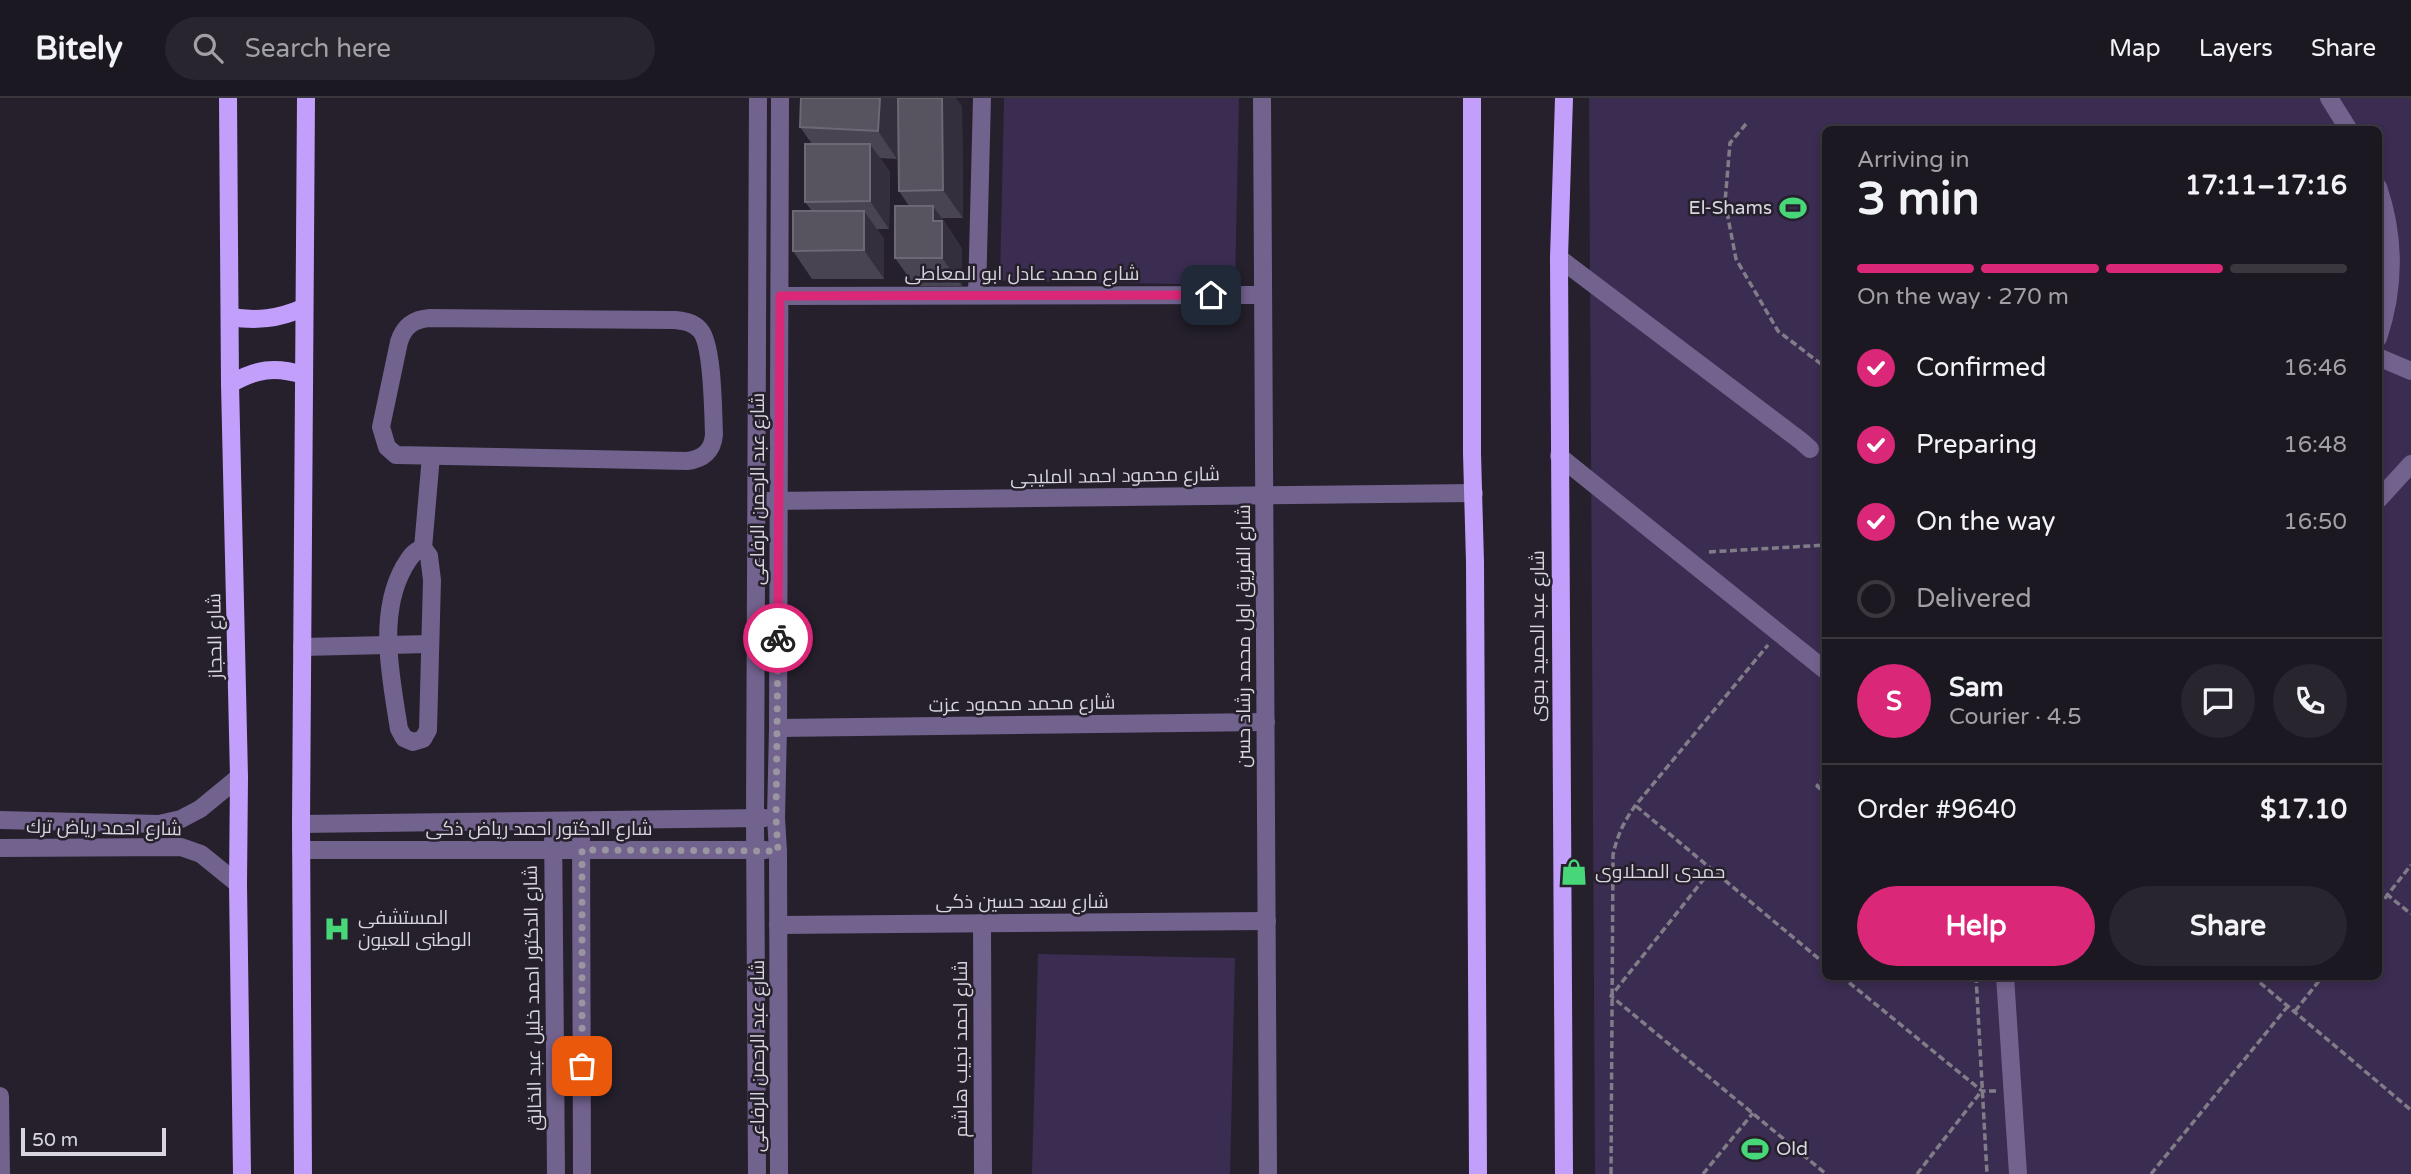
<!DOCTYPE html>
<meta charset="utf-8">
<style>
:root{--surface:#1c1821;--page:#29252e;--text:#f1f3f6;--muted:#a0a0a5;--line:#3a373f;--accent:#db2777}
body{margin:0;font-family:"Varela Round",Cairo,sans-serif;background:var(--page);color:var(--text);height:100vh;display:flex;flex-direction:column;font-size:26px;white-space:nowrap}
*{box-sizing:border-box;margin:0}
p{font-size:23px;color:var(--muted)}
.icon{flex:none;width:38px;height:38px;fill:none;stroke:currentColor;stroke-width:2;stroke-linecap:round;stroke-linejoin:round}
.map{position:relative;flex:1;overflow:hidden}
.panel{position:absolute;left:1822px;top:28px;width:560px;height:854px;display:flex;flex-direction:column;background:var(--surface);border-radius:10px;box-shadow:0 4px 10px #0003,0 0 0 2px var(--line)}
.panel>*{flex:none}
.scale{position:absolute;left:21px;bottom:18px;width:145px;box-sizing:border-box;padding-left:7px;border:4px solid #d8d5de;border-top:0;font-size:19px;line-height:24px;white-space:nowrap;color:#d8d5de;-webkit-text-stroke:5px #25202c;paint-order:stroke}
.pin{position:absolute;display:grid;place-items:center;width:60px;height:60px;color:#fff;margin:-30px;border-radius:14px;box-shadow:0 4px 10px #0006}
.courier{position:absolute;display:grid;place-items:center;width:70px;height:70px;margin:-35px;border:5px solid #db2777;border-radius:50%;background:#fff;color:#222;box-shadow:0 2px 9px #0007}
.headline em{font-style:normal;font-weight:700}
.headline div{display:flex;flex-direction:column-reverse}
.headline{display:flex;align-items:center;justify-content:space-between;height:119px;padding:0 35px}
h1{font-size:46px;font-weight:700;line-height:52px}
.bar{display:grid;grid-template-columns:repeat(4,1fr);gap:10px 7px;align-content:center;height:84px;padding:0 35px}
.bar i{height:9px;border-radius:5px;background:var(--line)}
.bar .on{background:var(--accent)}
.bar p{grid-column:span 4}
.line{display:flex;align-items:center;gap:18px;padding:0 35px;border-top:2px solid var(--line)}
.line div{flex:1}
.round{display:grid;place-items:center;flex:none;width:74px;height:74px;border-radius:37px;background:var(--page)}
ol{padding:0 35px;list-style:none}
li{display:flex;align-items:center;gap:21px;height:77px}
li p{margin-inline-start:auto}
li .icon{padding:7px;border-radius:50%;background:var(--accent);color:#fff;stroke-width:4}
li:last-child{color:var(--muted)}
li i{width:38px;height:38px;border:4px solid var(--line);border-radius:50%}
.primary-button{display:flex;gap:14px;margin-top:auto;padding:14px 35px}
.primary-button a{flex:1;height:80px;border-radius:42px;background:var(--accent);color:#fff;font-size:28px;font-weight:700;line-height:80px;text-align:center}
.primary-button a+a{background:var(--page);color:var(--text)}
header{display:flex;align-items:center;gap:42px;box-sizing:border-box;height:98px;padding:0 35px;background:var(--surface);border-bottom:2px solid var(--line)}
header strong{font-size:33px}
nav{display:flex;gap:38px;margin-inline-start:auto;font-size:24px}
.search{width:490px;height:63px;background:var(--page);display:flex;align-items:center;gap:18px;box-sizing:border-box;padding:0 24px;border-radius:38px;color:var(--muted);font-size:26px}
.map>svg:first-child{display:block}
.green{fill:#3b2c51;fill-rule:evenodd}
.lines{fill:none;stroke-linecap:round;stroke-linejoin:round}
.path{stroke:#817d88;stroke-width:3.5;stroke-dasharray:7 3.5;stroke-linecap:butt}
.minor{stroke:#72628e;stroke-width:18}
.major{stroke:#c29ffb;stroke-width:18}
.wall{fill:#484451}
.shaded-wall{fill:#332f3c}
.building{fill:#575460;stroke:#6c6874;stroke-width:2}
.done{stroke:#9996a0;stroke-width:7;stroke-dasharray:0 12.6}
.route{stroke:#db2777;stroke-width:9}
.labels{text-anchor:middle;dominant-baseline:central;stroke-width:5;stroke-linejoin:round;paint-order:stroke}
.poi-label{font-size:19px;fill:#d8d5de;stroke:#25202c;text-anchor:start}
.street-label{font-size:19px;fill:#d8d5de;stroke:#25202c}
</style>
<header>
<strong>Bitely</strong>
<div class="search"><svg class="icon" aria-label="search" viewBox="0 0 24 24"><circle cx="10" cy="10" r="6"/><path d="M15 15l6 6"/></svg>Search here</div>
<nav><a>Map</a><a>Layers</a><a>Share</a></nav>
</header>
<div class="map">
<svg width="2411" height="1076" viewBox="0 0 2411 1076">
<rect width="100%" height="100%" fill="#25202c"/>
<g class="green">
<polygon points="1004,0 1239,0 1235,187 1000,183"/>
<path d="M1589,0H2411V1076H1595ZM1825,32H2378V878H1825Z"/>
<polygon points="1038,856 1235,860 1230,1076 1032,1076"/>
</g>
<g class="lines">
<g class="path">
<polyline points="1746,26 1730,45 1725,104 1736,161 1778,233 1825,269"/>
<polyline points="1709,454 1825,447"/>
<polyline points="1825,678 1817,688 1825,695"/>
<polyline points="1636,708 1825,866"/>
<polyline points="1711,772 1611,898 1826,1076"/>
<polyline points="2378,789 2411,816"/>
<polyline points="2378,809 2411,767"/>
<polyline points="1841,878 1982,993 1997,993"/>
<polyline points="1976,878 1987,1076"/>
<polyline points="2252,878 2411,1012"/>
<polyline points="2295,913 2323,878"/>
<path d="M1611,1076L1613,757C1617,738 1624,723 1635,708L1768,547"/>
<polyline points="1703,1076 1753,1015"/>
<polyline points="1917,1076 1980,995"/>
<polyline points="2151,1076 2288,908"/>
</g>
<g class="minor">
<polyline points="1262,0 1268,1076"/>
<polyline points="2329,0 2349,32"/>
<path d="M2378,89C2395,139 2395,190 2378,240"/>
<polyline points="1559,160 1801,343 1810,351"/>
<polyline points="977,197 982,0"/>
<polyline points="780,198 1263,197"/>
<path d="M430,220L675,222C684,223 693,224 700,232C713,246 713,314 714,336C713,353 703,361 687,363L396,357L387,349L381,329L399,244C404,228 414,221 430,220Z"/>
<polyline points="2378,259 2411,273"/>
<polyline points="1559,358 1825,572"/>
<polyline points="2378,402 2411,366"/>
<polyline points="767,403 1474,395"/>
<path d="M423,450L429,458L432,482L428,632L423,641L413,644L404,640L399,631C391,580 377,517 404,469C409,461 413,453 423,450Z"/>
<polyline points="423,450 431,358"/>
<polyline points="302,549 430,546"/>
<polyline points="778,630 1266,624"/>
<polyline points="0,722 159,726 181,721 200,711 239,679"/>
<polyline points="553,723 556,1076"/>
<polyline points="581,723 582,1076"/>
<polyline points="301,726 765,720"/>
<polyline points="0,750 181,749 201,756 238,786"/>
<polyline points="301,752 766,752"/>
<polyline points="982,825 983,1076"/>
<polyline points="778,827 1267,823"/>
<polyline points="2005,878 2018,1076"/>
<polyline points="0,998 1,1076"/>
<polyline points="757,1076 755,720 758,0"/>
<polyline points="779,1076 778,753 776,720 778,630 780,0"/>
</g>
<g class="major">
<polyline points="228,0 230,286 239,679 238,786 242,1076"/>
<polyline points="1472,0 1472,355 1475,464 1478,1076"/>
<path d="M230,219C257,223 278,221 303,210"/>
<path d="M230,286C256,271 275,268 303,277"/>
<polyline points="303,1076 301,726 306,0"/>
<polyline points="1564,1076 1559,160 1564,0"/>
</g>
</g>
<polygon class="wall" points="962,8 963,120 942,120 962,151 962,188 915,188 895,160 909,108 899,93 898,45 897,61 880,60 890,74 889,131 877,131 884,141 884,181 812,181 793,153 812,113 805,104 812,46 800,29"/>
<g class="shaded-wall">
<polygon points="880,0 901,0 897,61 878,33"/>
<polygon points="942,0 956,0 962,8 963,120 943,92"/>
<polygon points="870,46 890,74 889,131 870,103"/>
<polygon points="933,108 953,136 953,138 962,151 962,188 942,160 933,123"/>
<polygon points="864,113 884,141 884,181 864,152"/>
</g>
<g class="building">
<polygon points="801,0 880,0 878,33 800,29"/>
<polygon points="898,0 942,0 943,92 899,93"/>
<polygon points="805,46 870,46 870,103 805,104"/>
<polygon points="895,108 933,108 933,123 942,123 942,160 895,160"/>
<polygon points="793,113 864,113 864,152 793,153"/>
</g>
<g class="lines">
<polyline class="done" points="582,968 582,752 778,753 776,720 778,540"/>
<polyline class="route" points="778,540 780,198 1211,197"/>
</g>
<defs>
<symbol id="stadium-bare" viewBox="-9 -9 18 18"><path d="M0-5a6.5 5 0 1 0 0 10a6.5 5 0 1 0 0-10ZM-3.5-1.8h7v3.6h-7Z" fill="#48d778" stroke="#25202c" stroke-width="2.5" paint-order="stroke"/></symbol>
<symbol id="shop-bare" viewBox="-9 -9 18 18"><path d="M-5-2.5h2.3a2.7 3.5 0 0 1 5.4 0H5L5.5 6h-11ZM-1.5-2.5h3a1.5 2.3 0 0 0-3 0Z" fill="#48d778" stroke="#25202c" stroke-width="2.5" paint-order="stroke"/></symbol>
<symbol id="hospital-bare" viewBox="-9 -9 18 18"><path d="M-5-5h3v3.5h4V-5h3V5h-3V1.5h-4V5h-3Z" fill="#48d778" stroke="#25202c" stroke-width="2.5" paint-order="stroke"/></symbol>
</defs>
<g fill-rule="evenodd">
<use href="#stadium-bare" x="1774" y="91" width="38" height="38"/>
<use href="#shop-bare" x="1555" y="755" width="38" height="38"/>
<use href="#hospital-bare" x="318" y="812" width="38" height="38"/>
<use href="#stadium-bare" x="1736" y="1032" width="38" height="38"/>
</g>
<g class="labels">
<g class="poi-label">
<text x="1772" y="110" text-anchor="end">El-Shams</text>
<text x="1595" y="774">حمدى المحلاوى</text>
<text x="358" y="820">المستشفى<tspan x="358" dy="22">الوطنى للعيون</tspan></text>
<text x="1776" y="1051">Old</text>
</g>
<g class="street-label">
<text x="1022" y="176">شارع محمد عادل ابو المعاطى</text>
<text transform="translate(1115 378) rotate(-1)">شارع محمود احمد المليجى</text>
<text transform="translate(758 391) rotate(-90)">شارع عبد الرحمن الرفاعى</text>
<text transform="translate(215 538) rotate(-91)">شارع الحجاز</text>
<text transform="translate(1244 538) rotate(-90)">شارع الفريق اول محمد رشاد حسن</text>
<text transform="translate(1538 538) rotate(-90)">شارع عبد الحميد بدوى</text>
<text transform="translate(1022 606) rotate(-1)">شارع محمد محمود عزت</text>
<text transform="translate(104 730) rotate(1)">شارع احمد رياض ترك</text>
<text x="539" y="731">شارع الدكتور احمد رياض ذكى</text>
<text x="1022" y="804">شارع سعد حسين ذكى</text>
<text transform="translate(533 900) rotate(-91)">شارع الدكتور احمد خليل عبد الخالق</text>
<text transform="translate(961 951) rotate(-90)">شارع احمد نجيب هاشم</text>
<text transform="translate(758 958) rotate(-90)">شارع عبد الرحمن الرفاعى</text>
</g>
</g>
</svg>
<div class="scale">50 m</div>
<div class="pin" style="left:582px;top:968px;background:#ea580c"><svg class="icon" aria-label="bag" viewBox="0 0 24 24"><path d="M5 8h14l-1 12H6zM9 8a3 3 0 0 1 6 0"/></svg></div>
<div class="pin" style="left:1211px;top:197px;background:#1f2937"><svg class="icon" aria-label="home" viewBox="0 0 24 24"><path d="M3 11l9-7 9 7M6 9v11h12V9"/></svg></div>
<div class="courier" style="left:778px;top:540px"><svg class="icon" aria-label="bike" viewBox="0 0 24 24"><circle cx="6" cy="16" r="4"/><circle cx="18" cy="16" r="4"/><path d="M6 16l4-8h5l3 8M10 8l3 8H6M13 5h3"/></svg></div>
<section class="panel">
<div class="headline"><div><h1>3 min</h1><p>Arriving in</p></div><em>17:11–17:16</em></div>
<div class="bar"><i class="on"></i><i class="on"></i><i class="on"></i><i></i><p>On the way · 270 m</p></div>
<ol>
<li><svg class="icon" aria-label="check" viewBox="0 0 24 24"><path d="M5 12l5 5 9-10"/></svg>Confirmed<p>16:46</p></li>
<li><svg class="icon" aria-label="check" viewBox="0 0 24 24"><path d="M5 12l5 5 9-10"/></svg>Preparing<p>16:48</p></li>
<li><svg class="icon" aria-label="check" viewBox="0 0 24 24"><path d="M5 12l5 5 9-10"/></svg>On the way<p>16:50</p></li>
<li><i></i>Delivered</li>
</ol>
<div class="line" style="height:126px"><b class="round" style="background:var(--accent);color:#fff">S</b><div><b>Sam</b><p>Courier · 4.5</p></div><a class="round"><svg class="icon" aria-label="chat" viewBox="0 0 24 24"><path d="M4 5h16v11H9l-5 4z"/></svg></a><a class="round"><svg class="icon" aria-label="phone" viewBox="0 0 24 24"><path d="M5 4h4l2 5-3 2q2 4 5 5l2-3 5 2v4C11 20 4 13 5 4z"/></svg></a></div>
<div class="line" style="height:91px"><div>Order #9640</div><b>$17.10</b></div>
<div class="primary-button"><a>Help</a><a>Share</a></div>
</section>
</div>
